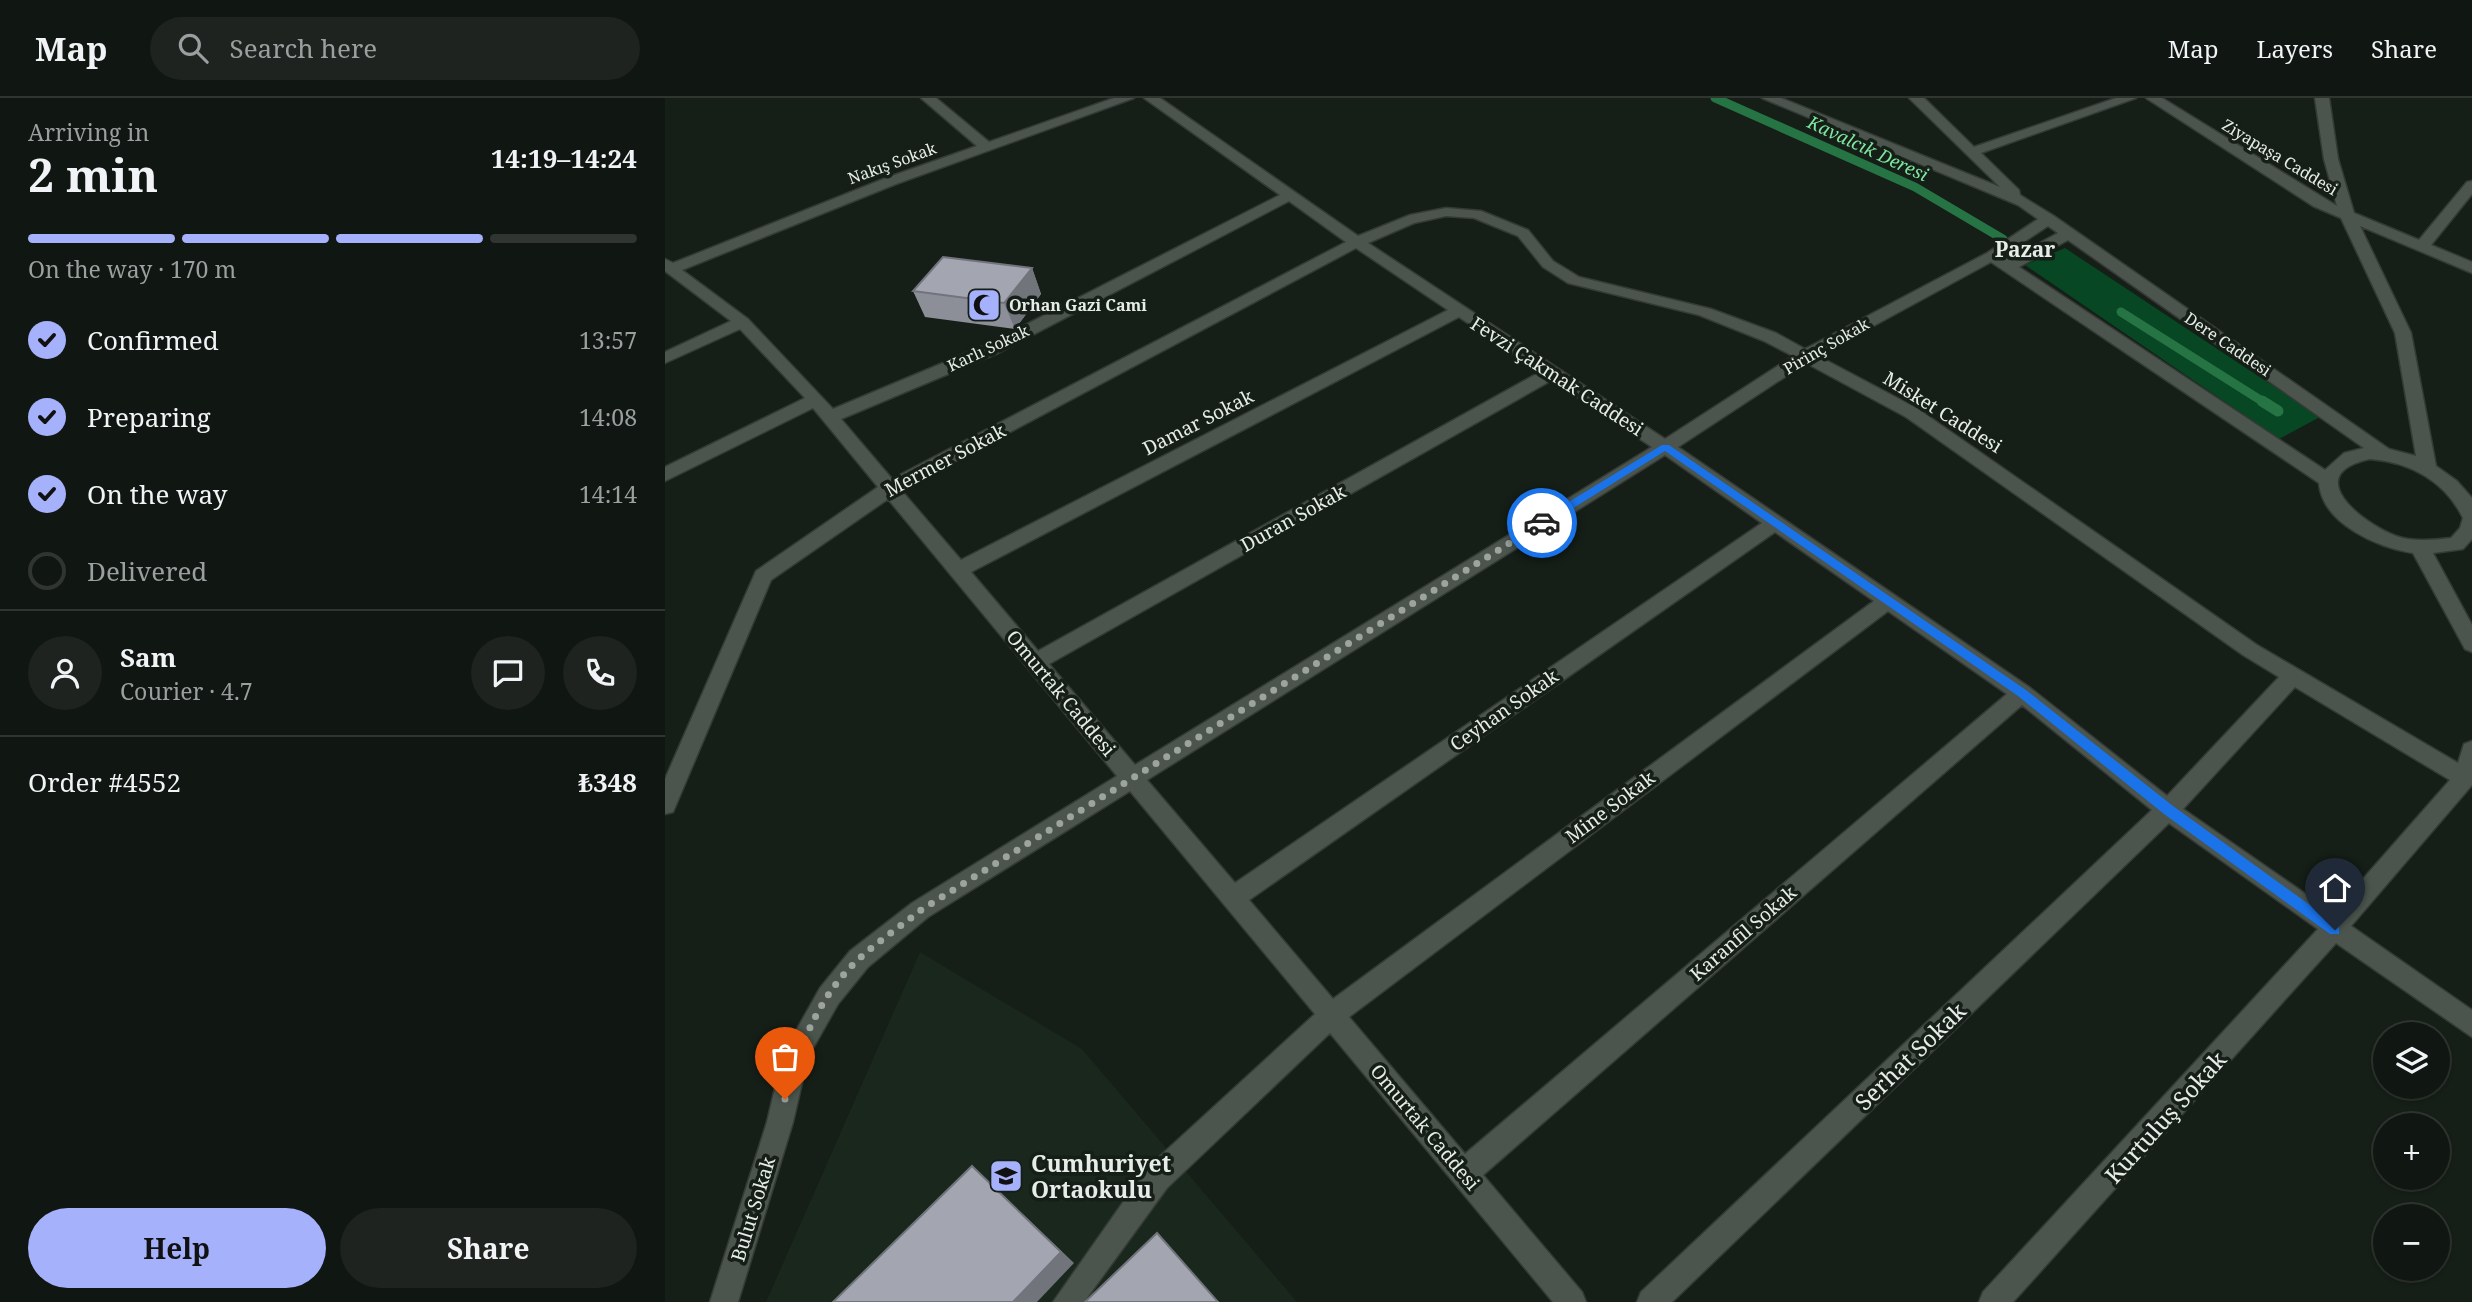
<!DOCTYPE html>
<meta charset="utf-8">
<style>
:root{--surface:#101611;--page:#1e231f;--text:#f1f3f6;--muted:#9c9f9f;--line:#303531;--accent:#a6b1fc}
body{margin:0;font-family:"Noto Serif",serif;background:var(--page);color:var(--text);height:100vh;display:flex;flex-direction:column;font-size:26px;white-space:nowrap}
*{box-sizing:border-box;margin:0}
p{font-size:23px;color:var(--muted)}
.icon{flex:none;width:38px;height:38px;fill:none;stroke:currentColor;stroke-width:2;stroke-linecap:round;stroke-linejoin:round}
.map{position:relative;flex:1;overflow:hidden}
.panel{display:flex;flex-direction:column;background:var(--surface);width:665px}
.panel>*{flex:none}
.buttons{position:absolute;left:1708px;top:924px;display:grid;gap:14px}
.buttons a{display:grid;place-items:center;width:77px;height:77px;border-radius:50%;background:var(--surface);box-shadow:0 2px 5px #0004,0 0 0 2px var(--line);font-size:35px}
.pin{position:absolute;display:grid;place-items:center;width:60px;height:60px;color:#fff;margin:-72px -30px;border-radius:50% 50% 50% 0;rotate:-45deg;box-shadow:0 0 7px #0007}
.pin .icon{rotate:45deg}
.courier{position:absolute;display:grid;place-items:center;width:70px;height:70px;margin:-35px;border:5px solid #1a73e8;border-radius:50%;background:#fff;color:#222;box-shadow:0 2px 9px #0007}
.overview em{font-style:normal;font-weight:700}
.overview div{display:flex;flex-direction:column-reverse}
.overview{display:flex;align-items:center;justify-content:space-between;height:119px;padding:0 28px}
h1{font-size:46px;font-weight:700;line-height:52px}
.bar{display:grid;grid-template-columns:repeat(4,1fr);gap:10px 7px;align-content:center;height:84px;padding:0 28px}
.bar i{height:9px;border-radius:5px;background:var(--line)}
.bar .on{background:var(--accent)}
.bar p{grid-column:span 4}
.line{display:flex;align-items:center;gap:18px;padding:0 28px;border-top:2px solid var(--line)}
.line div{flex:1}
.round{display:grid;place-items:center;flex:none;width:74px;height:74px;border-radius:37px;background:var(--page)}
ol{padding:0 28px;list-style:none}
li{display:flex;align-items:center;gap:21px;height:77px}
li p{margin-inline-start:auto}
li .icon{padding:7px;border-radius:50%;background:var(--accent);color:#111;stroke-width:4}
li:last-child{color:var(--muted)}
li i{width:38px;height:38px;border:4px solid var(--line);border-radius:50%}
.cta{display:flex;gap:14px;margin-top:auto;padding:14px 28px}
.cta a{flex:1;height:80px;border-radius:42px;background:var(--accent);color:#111;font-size:28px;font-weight:700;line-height:80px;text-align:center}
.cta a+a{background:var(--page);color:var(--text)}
header{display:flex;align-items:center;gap:42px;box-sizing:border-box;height:98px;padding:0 35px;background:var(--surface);border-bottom:2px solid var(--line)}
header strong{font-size:33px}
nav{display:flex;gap:38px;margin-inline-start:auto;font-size:24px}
.search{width:490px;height:63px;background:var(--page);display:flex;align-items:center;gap:18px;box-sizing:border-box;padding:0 24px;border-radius:38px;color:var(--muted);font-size:26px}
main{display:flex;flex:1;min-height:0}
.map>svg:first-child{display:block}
.built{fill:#19271c}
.green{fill:#074723}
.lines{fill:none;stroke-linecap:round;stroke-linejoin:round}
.stream-far1{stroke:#267443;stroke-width:9}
.stream{stroke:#267443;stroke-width:11}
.minor-casing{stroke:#353a36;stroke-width:3}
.minor{fill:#4b554d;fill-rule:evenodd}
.wall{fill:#8c8e98}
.shaded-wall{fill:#72747c}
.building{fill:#a3a5b1;stroke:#72747c;stroke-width:2}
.route{fill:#1a73e8}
.done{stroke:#9da49e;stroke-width:7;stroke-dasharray:0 12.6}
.labels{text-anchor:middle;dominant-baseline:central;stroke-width:7;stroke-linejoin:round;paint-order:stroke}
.far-street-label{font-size:16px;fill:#e6ece7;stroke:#151e17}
.far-poi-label{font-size:16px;font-weight:bold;fill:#e6ece7;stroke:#151e17;text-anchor:start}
.far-water-label{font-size:18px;font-style:italic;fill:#7fe69f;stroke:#151e17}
.street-label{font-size:19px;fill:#e6ece7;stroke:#151e17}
.far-district-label{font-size:21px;font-weight:bold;fill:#e6ece7;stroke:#151e17}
.near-street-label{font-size:23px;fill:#e6ece7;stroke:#151e17}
.near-poi-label{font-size:23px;font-weight:bold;fill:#e6ece7;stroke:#151e17;text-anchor:start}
</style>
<header>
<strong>Map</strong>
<div class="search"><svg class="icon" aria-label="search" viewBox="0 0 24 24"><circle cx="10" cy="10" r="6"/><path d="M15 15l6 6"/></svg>Search here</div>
<nav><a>Map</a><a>Layers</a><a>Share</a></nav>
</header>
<main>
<section class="panel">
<div class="overview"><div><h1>2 min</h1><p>Arriving in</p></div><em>14:19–14:24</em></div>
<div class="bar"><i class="on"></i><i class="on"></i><i class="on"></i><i></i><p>On the way · 170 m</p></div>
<ol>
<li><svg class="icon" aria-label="check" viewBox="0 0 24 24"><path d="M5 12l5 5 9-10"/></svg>Confirmed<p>13:57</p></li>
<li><svg class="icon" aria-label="check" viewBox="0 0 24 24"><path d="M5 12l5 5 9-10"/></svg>Preparing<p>14:08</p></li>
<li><svg class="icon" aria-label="check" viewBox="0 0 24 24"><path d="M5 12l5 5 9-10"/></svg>On the way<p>14:14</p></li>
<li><i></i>Delivered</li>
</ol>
<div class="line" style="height:126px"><a class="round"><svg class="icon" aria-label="person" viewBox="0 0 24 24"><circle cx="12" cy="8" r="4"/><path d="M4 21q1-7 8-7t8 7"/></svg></a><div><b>Sam</b><p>Courier · 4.7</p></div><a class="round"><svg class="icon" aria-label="chat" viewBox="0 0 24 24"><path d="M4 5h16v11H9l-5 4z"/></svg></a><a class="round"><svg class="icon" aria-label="phone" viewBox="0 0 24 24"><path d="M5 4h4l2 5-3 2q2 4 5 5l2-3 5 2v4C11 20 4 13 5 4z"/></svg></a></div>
<div class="line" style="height:91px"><div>Order #4552</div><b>₺348</b></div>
<div class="cta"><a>Help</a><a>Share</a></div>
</section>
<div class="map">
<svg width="1807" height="1204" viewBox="0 0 1807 1204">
<rect width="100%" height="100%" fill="#151e17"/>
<polygon class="built" points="255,854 417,951 632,1204 101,1204"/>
<polygon class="green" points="1400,150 1655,319 1614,341 1360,167"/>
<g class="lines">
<g class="stream-far1">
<polyline points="1050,0 1250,89 1338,141"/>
<polyline points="1456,214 1600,305"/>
</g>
<polyline class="stream" points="1597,303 1613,313"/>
<defs>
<path id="minor" d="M256,0H271L324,44L449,0H469L231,86L17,172L83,221L168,311L321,247L615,97L479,0H495L693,138L745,117L781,110L816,113L863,132L888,163L914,179L1046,211L1111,235L1140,251L1322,155L1373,121L1353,107L1097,0H1116L1335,89L1244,0H1259L1309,49L1451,0H1471L1316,55L1354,92L1355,97L1389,118L1724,351L1751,358L1730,235L1676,120L1648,108L1481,0H1497L1672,108L1659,61L1650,0H1664L1673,61L1689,115L1754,142L1802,84L1807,83V96L1766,147L1807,164V175L1695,128L1746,235L1771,368L1792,383L1807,400V441L1798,451L1768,455L1807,527V554L1800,551L1748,455C1714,450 1657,426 1654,385L1326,164L1153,258L1253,311L1592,547L1793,665L1799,646L1807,643V687L1686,828L1807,912V939L1671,845L1348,1204H1314L1318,1194L1653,831L1504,725L1007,1204H972L976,1194L1487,712L1357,607L818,1077L917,1194L921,1204H888L665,935L502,1090L419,1204H388L482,1070L650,916L465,693L263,819L203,869L173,906L143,959L128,1024L73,1204H45L102,1024L118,956L155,890L185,853L247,805L452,678L223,401L106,482L11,707L8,714L0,716V681L91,473L213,389L148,310L0,383V369L140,300L75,231L0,265V254L66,223L0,173V161L8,165L221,80L312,48ZM624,103L681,144L227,381L176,321L333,255ZM781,118L809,120L853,138L878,169L903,185L1034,217L1099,243L1128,258L1000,341L703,145L749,125ZM1383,128L1393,135L1344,162L1337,158ZM1403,142L1699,350L1679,355L1660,372L1354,169ZM691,150L783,212L296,462L236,392ZM794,219L875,274L373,553L306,474ZM1141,265L1241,319L1578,557L1614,579L1502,698L1364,589L1013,349ZM887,282L987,349L470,667L384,566ZM1000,357L1097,425L570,785L482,682ZM1705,361C1745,364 1780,383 1798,420L1795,430L1786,440C1768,442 1748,444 1731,438C1696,425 1635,376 1705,361ZM1110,434L1209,503L668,901L584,802ZM1223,513L1342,596L800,1056L684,919ZM1630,589L1785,682L1668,815L1518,711Z"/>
</defs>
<use href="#minor" class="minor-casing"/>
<use href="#minor" class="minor"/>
</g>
<polygon class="wall" points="367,170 376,196 350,231 260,219 248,193"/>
<g class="shaded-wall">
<polygon points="367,170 376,196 350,231 339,205"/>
<polygon points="307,1068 409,1165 372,1204 348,1204"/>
</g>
<g class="building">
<polygon points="278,159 367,170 339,205 248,193"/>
<polygon points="307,1068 396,1154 348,1204 168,1204"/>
<polygon points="492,1135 553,1204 420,1204"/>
</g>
<polygon class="route" points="997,347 1004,347 1361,592 1508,708 1674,828 1674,836 1665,836 1499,716 1353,598 1000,353 881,427 874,427 874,422"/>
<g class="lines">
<path class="done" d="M120,1001C133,950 155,895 196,859C215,842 236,828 256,812L877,425"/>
</g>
<defs>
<symbol id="mosque-square" viewBox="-11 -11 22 22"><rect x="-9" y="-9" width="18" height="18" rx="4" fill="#a6b1fc" stroke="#151e17"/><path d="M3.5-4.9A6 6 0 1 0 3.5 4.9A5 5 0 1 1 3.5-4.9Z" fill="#111"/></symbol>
<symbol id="school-square" viewBox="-11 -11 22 22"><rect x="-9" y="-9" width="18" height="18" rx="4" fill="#a6b1fc" stroke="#151e17"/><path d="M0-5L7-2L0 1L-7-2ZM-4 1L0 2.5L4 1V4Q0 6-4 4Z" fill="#111"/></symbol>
</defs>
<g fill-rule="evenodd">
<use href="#mosque-square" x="300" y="188" width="38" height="38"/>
<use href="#school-square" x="322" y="1059" width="38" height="38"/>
</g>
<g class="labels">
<g class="far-street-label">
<text transform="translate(1615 59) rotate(31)">Ziyapaşa Caddesi</text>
<text transform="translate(227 65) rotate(-20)">Nakış Sokak</text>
<text transform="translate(1563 246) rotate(34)">Dere Caddesi</text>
<text transform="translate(1161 248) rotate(-30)">Pirinç Sokak</text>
<text transform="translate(323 250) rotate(-25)">Karlı Sokak</text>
</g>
<g class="far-poi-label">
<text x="344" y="207">Orhan Gazi Cami</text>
</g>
<g class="far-water-label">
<text transform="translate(1203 50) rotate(25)">Kavalcık Deresi</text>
</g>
<g class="street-label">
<text transform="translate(892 278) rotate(33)">Fevzi Çakmak Caddesi</text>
<text transform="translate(1278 314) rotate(32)">Misket Caddesi</text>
<text transform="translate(533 324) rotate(-27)">Damar Sokak</text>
<text transform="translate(280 362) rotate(-28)">Mermer Sokak</text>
<text transform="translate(628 420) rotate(-29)">Duran Sokak</text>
<text transform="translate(396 595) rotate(50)">Omurtak Caddesi</text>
<text transform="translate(839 612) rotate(-35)">Ceyhan Sokak</text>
<text transform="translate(945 709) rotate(-37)">Mine Sokak</text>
<text transform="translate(1078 835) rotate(-41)">Karanfil Sokak</text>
<text transform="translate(760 1029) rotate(50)">Omurtak Caddesi</text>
<text transform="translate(88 1111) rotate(-73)">Bulut Sokak</text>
</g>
<g class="far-district-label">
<text x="1360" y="151">Pazar</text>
</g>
<g class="near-street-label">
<text transform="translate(1245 958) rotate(-44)">Serhat Sokak</text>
<text transform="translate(1500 1019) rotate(-48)">Kurtuluş Sokak</text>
</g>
<g class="near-poi-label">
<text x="366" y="1065">Cumhuriyet<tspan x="366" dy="26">Ortaokulu</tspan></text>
</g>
</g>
</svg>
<div class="buttons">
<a><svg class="icon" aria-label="layers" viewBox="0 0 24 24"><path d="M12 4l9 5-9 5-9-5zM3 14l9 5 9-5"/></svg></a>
<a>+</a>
<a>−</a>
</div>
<div class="pin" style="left:120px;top:1001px;background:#ea580c"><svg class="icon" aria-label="bag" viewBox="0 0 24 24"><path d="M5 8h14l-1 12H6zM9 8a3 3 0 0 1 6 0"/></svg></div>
<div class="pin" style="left:1670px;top:832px;background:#1f2937"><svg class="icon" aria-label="home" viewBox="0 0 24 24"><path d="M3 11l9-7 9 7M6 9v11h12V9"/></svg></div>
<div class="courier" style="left:877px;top:425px"><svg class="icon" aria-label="car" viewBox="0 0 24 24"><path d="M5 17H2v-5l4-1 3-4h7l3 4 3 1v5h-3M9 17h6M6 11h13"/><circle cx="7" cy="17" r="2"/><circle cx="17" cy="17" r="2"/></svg></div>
</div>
</main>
